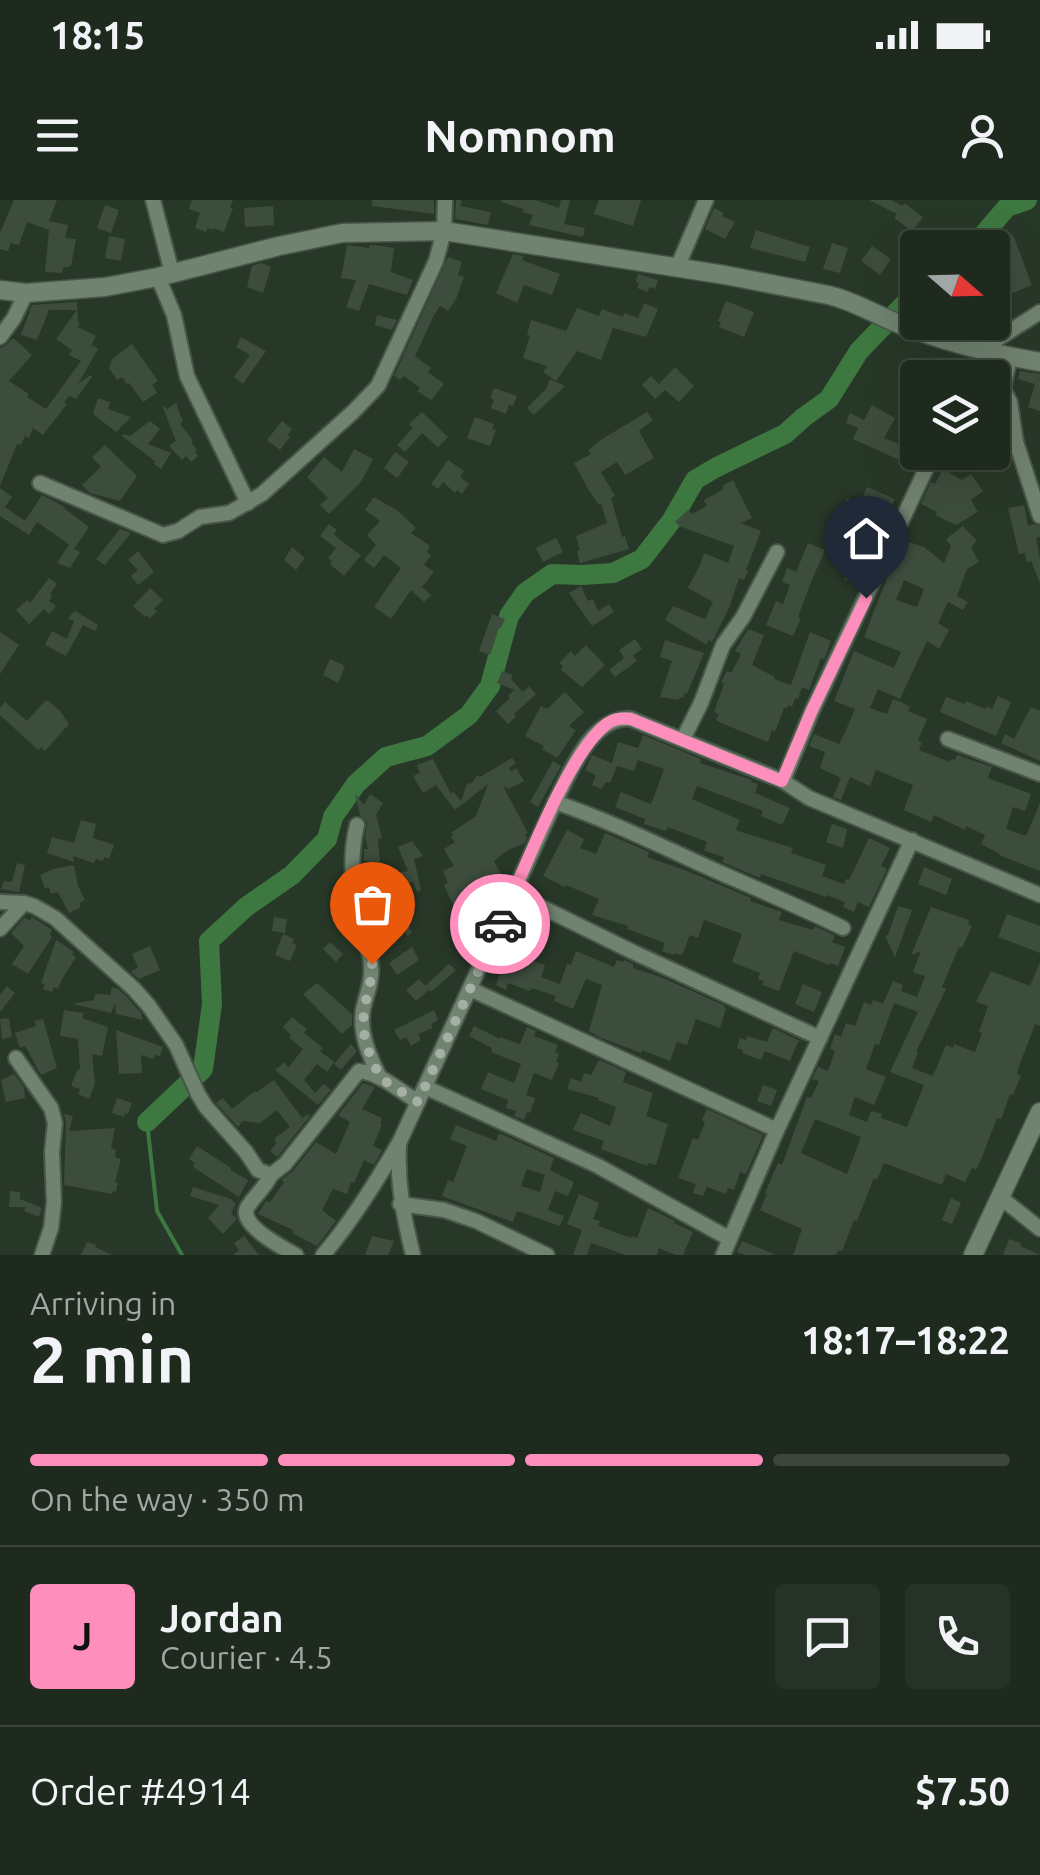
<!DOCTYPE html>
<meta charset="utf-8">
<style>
:root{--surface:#1e2a1e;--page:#263227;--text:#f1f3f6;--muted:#a1a7a4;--line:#3c463c;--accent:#fe8ebc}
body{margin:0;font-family:Ubuntu,sans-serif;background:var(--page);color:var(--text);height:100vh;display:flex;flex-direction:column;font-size:38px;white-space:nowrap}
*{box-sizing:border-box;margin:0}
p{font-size:32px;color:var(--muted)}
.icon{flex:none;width:55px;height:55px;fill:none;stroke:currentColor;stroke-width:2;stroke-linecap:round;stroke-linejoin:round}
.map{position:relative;height:1055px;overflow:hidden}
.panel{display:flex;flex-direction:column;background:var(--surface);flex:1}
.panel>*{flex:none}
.needle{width:65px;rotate:110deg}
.fabs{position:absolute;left:900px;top:30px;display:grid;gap:20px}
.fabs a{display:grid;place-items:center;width:110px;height:110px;border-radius:10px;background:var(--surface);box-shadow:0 10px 40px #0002,0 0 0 2px var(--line);font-size:50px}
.pin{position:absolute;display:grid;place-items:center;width:85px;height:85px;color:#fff;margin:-102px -42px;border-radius:50% 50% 50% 0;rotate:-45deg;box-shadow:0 0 10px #0007}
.pin .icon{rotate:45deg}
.courier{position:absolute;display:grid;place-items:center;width:100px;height:100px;margin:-50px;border:8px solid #fe8ebc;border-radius:50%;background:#fff;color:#222;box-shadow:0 2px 12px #0007}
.headline em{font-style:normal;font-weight:700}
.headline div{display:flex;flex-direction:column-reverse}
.headline{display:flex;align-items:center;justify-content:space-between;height:170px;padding:0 30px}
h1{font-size:65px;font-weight:700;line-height:75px}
.bar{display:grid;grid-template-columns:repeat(4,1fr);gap:15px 10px;align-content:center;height:120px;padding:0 30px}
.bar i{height:12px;border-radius:8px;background:var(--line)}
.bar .active{background:var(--accent)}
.bar p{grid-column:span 4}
.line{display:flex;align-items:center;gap:25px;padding:0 30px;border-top:2px solid var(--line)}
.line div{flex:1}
.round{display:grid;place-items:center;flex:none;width:105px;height:105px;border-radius:10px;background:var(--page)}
.status{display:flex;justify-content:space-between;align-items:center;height:70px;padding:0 50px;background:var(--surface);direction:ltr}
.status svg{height:28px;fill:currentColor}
header{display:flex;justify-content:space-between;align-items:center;height:130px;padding:0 30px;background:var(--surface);font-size:45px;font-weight:700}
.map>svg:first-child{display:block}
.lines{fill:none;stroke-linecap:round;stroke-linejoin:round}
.stream{stroke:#3e7841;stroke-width:4}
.river{stroke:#3e7841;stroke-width:20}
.building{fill:#3d4d3d;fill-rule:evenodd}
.minor-casing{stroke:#485649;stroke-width:18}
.tertiary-casing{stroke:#485649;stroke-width:21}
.minor{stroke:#708270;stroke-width:14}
.tertiary{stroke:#708270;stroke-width:18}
.done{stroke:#a4b0a4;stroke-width:10;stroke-dasharray:0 18}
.route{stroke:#fe8ebc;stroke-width:12}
</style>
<div class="status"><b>18:15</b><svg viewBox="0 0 49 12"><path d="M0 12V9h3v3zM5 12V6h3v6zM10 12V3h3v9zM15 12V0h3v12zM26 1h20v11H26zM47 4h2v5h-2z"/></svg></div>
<header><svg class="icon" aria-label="menu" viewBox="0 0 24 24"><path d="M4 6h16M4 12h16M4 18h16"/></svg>Nomnom<svg class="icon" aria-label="person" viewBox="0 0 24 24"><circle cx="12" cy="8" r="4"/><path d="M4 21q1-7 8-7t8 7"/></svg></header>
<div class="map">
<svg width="1040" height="1055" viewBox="0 0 1040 1055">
<rect width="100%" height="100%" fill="#283828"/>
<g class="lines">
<polyline class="stream" points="147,922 157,1011 182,1055"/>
<g class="river">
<polyline points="972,48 1007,7 1027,0"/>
<polyline points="147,922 203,869 212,804 209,741 246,707 292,675 327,639 333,617 356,584 386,557 427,546 469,515 490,486 509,416 525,393 552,374 582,375 613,373 642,359 672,320 695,280 715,268 785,234 804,217 829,199 859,151 918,90"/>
</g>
</g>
<g class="building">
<polygon points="14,0 57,0 49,21 68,25 65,38 76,39 71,66 63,68 62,73 45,72 49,30 27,22 19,45 11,43 8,51 0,49 0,33"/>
<polygon points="192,0 233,0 230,8 233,8 224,32 213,28 212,30 208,28 206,32 195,28 200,13 189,9"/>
<polygon points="372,0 434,0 434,14 372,6"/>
<polygon points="456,0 462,0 460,6 491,12 488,25 455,19"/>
<polygon points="501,0 535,0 559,8 561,0 570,0 564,24 585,28 583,37 529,25 533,15 523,12 524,9 501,2"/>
<polygon points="599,0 641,0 633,26 594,14"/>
<polygon points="869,0 891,0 903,6 904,3 923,17 912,31 894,18 897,14"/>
<polygon points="105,5 119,10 111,33 97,28"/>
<polygon points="273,6 274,25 245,27 244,8"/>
<polygon points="714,8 724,13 722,16 735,22 725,39 705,29"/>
<polygon points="756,30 810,47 805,62 750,48"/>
<polygon points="1013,35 1032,85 1006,96 1004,92 992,97 992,61 1007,48 1004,39"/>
<polygon points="109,36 125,39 121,61 105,58"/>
<polygon points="832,43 848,48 840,73 823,69"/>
<polygon points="347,45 369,48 370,45 375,45 394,48 391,72 413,80 407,95 369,84 359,111 346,107 356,80 341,78"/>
<polygon points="872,46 891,59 880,75 861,61"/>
<polygon points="513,54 524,56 522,60 560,74 552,95 524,85 517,103 496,93"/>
<polygon points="448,57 462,62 458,75 464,77 456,99 448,111 440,106 433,117 415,156 431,168 428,172 444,184 431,200 417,191 420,188 404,176 400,180 394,176"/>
<polygon points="261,63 271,67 263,93 247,87 252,66"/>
<polygon points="638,74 658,80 655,89 649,87 648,92 637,88 639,83 636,82"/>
<polygon points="726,101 754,112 744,137 719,127 721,122 718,121"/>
<polygon points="77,102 78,122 80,123 78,127 96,136 90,148 93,145 98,149 78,184 90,175 92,177 76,199 69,196 64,202 67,204 43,235 33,228 29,238 25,236 21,245 17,244 0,286 0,148 5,146 13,138 32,155 9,181 29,194 27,197 46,209 81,161 69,155 72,150 56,139 77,110 49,110 37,140 21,135 32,105"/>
<polygon points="644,103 658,109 646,137 613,128 601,160 577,151 556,181 543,172 547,166 523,158 530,136 527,135 531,120 566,131 577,108 599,116 602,109 623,117 624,113 638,118"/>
<polygon points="377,115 397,120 392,130 375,125"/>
<polygon points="241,137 266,151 243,184 234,177 250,155 236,147"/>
<polygon points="132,144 158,181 152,185 157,193 143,202 129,183 127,184 122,177 117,180 109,168 112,159"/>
<polygon points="675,167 694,186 679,202 665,190 655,199 642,185 651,176 659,184"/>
<polygon points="1020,171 1040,174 1040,211 1028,207 1035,184 1018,179"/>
<polygon points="550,179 565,186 534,215 527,208 546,189"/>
<polygon points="494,188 517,196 513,206 509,205 506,214 491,208 494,200 490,198"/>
<polygon points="98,198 110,202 108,209 131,217 116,232 93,214"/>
<polygon points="176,203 183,222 180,224 193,240 191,242 197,250 195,252 198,256 191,262 186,256 182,260 169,246 176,241 162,205 167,209"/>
<polygon points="872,205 895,218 884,238 904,246 911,229 905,223 912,215 916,218 918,214 918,252 920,252 915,267 853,239 858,228 846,223 850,213 864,220"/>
<polygon points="422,212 448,237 438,247 422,233 405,252 397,245 413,228 409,224"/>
<polygon points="647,212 653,220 639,231 654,258 625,275 617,262 601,272 615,296 611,298 622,337 625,336 629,349 580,363 577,351 580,350 576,336 607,323 601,304 599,305 588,289 574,263 591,254 588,251 599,241"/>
<polygon points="475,217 494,224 492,229 496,230 490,246 467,238"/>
<polygon points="150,221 160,229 148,244 171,253 161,269 154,264 155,261 122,236 124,234 130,236"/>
<polygon points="282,221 292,229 288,235 290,237 280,250 267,240"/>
<polygon points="105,245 137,276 120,301 90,293 82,285 101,267 92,257"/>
<polygon points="354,249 373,259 361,282 329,314 320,305 328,298 307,277 324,257 342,272"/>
<polygon points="395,252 409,262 397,278 384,268"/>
<polygon points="448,260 464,271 460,277 469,284 462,294 457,290 455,293 443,282 438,289 431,284"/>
<polygon points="943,269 962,280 971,274 983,291 971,300 978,312 956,325 935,315 937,312 921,304 931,282 935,284"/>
<polygon points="733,280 752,318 741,323 761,331 746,370 748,371 744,380 739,378 729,408 712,442 708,440 707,445 665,420 673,406 705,419 713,402 688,388 701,363 704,353 728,363 734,346 679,326 675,322 688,310 692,314 707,306 704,300 724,289 722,286"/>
<polygon points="867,287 895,299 887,316 861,304 850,329 875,342 856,385 844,379 856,354 833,344 837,334 831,332 847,298 860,303"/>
<polygon points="0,288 12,297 5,307 25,321 42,295 65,307 64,308 89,327 74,349 80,352 70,368 57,363 69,345 60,338 37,322 29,335 0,316"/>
<polygon points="374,297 398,311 416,328 411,333 430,346 427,352 431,355 424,365 434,372 422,387 431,395 424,402 411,390 391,419 374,407 401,368 384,355 374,368 364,360 376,345 367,335 380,321 365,310"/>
<polygon points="1024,305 1028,326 1034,324 1040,326 1040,337 1036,338 1040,359 1040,383 1031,361 1027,362 1025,353 1019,354 1008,308"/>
<polygon points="104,322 133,334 131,333 105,365 96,359 120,329"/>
<polygon points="329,324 337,330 334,334 340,340 361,355 344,376 330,364 332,361 328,358 336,348 320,336"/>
<path d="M963,326L977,341L971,347L979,362L967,369L957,396L968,402L963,410L948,402L938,423L949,430L939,449L927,441L900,499L878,489L870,508L887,514L893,499L901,502L910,507L908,511L927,519L918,540L922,542L919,550L950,562L951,559L955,560L957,555L992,567L988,578L1031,594L1025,611L1013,607L1006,629L1026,636L1040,603V671L999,655L1000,654L981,644L985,635L966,626L965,630L934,615L931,622L904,610L913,585L876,570L870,586L850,577L841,600L833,597L841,578L820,568L825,552L809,546L814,534L839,544L846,530L855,509L834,501L854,451L894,468L901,452L864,437L888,375L891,368L894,369L906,341L924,347L944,363L951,346L946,339ZM904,380L924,389L917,407L896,400Z"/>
<polygon points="556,338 563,352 543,362 536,348"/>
<polygon points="808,343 825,350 811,382 798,417 801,418 793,436 766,425 776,401 783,404 790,385 782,382 787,368 796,372"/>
<polygon points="292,347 305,358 296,370 284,360"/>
<polygon points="138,351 154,372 138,385 131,376 138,370 128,360"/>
<polygon points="49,378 57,384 50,394 52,396 49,401 56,406 49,414 44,409 29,424 16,410 27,400 30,403"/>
<polygon points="581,386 588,401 593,399 598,411 609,404 614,412 592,426 569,393"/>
<polygon points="150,388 163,400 154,409 157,411 150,418 147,415 145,417 133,406"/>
<polygon points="75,411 98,425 95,431 83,425 66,456 45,445 52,431 67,439 74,421 68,418"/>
<polygon points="492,414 505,419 501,428 499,428 490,455 479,451"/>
<polygon points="748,429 764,435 752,465 775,477 774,479 791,485 810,432 831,441 824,460 821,458 809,490 802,487 798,499 795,498 792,507 788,505 787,508 784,508 775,532 772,530 768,542 721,523 716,520 719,514 714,512 724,484 721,482 727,471 731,473 741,454 735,451"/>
<polygon points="0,432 19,445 0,474"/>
<polygon points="635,439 642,449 633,455 637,461 615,477 609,470 624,458 619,450"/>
<polygon points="665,440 704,453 687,494 684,493 683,498 680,497 679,500 660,497 672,461 660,457"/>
<polygon points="586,445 605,465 582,487 561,470 563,466 559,463 571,451 575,456"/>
<polygon points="330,459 345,466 338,483 323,475"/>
<polygon points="502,471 513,475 511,479 523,492 529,486 536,494 514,514 516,517 508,524 496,511 510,498 508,496 514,490 497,483"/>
<polygon points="565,492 584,512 569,526 576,530 557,558 542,549 544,546 525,536 541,506 547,509"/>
<polygon points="998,496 1011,502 996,536 940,512 946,497 965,504 966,501 985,509 987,506 992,509"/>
<polygon points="45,501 49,501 60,511 69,524 45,551 41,547 38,550 0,515 0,508 5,502 27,521"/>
<polygon points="1031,507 1040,511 1040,561 1001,543 1005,534 1014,539"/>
<polygon points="643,535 701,559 700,563 752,580 751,582 758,584 755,593 790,608 782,625 761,616 763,611 697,586 692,599 740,620 736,629 738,631 793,648 791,653 826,665 822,676 844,684 846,679 849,680 869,638 890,648 881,666 887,669 869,707 858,702 854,712 843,707 845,702 827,695 826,697 761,674 760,678 722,662 724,657 704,651 707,642 668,627 666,631 644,624 645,619 615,607 621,592 650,604 652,602 664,569 638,560 634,571 617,566 610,583 606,582 601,589 592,585 596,575 585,570 592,555 612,563 618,542 638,548"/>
<polygon points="512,558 516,563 509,568 511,572 516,568 524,581 509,589 503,586 528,633 525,634 527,638 525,643 508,650 494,661 502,676 468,697 487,726 473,736 458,716 444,685 448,683 443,671 454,666 444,649 455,642 451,637 453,635 451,633 476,616 488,584 455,610 436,585 423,593 413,576 420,573 417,565 433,559 451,594 454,592 461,601 467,584 472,583 477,575 480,577"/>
<polygon points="553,561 561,566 538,607 530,602"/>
<polygon points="355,594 364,605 370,594 383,603 376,615 382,638 378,639 380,663 368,665 368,661 364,661 364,649 368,649 365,637 367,623 360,615"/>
<polygon points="81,620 96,624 93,638 114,645 109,659 104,657 103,661 96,659 94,663 73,656 74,662 47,653 52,637 74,643"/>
<polygon points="832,624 847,629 843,648 826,642"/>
<polygon points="567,630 584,639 580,648 596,654 605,633 649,652 647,657 687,671 751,698 750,701 782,712 779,720 813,730 815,726 835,736 832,742 845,747 838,766 830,763 829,765 794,751 779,791 762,785 764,781 758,779 760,773 732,762 742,734 704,720 698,738 690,735 682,755 675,753 674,755 662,751 665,743 627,729 628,726 592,715 599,699 566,685 565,687 543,676"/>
<polygon points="412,641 423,656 414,659 421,690 417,692 413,682 398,685 395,673 408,671 398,647"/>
<polygon points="17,663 25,665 19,692 1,689 4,681 12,682"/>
<polygon points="74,665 78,686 85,700 79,703 81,707 69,713 58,692 51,694 49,687 45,689 40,675 53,669"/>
<polygon points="924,667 952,679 946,695 918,684"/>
<polygon points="398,702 412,733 407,736 397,720 393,722 386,707"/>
<polygon points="898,706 912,710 895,757 885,736 888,735"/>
<path d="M931,707L969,720L968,724L972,726L962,748L959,747L942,787L946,789L916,852L918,853L912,868L933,876L946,845L953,848L954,844L975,852L982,833L979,832L988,806L976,802L991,771L1030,786L1040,762V826L1035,824L1018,869L1017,874L1021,876L1013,895L1010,894L1001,919L997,918L982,957L976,970L972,968L965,982L946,974L942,985L884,963L877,980L874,978L857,1021L854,1020L842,1051L838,1050L836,1055H793L802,1029L760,1010L767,994L765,993L778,963L782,965L807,897L811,898L819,881L812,879L818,867L828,871L835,851L830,849L835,834L841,837L846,823L855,826L864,802L871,805L873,800L883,804L893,781L903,785L901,791L917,797L925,776L913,772L921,751L911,755ZM894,803L918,812L890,872L924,885L907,927L881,918L882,914L871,911L867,922L849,915L855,897L874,905L886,877L866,869L875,844L879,845ZM815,919L861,937L847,974L801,953Z"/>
<polygon points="1007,714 1040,726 1040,753 998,737"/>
<polygon points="32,717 52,730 50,735 52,737 28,774 12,764 24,746 11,733 24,718 30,720"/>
<polygon points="274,717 287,719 285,733 272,731"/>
<polygon points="511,725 535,736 533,741 538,743 531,760 545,765 541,777 560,784 567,764 571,765 576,751 614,767 617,760 623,762 624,760 633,764 633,768 663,778 723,805 726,808 720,828 696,819 687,845 677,842 670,861 642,850 641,853 599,837 589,831 602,785 586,779 573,809 554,801 556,796 532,788 530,791 508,783 506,790 496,785 502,768 492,764"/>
<polygon points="283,734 294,739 292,743 297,745 290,761 275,755"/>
<polygon points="56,740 74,752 72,754 76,757 62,779 58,789 54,787 52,792 43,789 45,784 41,783"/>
<polygon points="330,742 343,754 336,762 323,749"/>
<polygon points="150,746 160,770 139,779 131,772 138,767 132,754"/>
<polygon points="412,747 419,760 397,775 389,763"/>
<polygon points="449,764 456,770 431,792 425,786"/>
<polygon points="419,779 429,790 416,801 406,790"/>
<polygon points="317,783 352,814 352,825 342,834 303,794"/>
<polygon points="803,784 822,792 814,812 795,804"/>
<polygon points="7,786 15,793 0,812 0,795"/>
<polygon points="112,787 118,789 126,796 141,813 143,820 116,814 115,803 111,813 73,804 94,800 95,794 110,795"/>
<polygon points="64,810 84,813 82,818 108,827 102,856 92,854 95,883 89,899 78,894 80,889 71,886 78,869 80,870 78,839 60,836"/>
<polygon points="434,810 438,820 431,824 433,828 418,834 421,840 411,846 406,837 400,840 394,830"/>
<polygon points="292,817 307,829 304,833 323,848 320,851 334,862 327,872 317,864 304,880 315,893 324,884 331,890 318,905 275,870 285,862 288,868 303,849 289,838 291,835 283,827"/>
<polygon points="9,818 12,837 2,839 0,819"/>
<polygon points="43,819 57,868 41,875 25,846 20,848 15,833 36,826 34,821"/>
<polygon points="474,826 500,839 500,837 520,844 527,827 536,831 534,836 558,845 555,852 559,854 556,862 559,863 552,880 534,873 526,895 535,898 530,913 527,912 524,920 514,916 516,911 506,908 508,900 481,889 488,872 514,883 521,864 491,852 492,848 469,836"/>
<polygon points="773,828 802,842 798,842 790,861 765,851 761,860 742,853 743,850 737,848 740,838 746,840 747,836 767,842"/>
<polygon points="116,830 163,847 160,856 155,855 153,859 141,855 142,873 119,874"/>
<polygon points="351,844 357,851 341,870 334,864"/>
<polygon points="599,860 626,872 623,882 653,893 646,916 668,924 656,965 649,963 647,966 601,949 604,941 573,930 581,913 610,926 616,907 598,900 599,898 567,889 571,878 581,882 584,873 591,875"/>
<polygon points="14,874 24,887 25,898 6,902 1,880"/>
<polygon points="274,880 302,918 308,914 310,916 277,957 270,951 276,944 275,938 290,927 277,910 260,923 243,921 238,927 216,903 223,898 232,909 255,891 257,892"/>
<polygon points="363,883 375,887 362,909 382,918 380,924 382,925 373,946 382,950 374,965 364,960 354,983 351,982 347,994 333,989 322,1010 336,1021 317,1046 292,1033 293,1030 258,1014 266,1001 270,1002 284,982 281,980 293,971 316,942 336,954 350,922 338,915"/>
<polygon points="763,885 777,890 771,906 757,901"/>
<polygon points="117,898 132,903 128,914 125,913 124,917 112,913"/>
<polygon points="707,909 763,935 748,970 745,974 740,972 734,990 728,988 726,994 707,987 703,996 693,993 696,984 678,978 693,938 698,940 705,922 702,920"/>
<polygon points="64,914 73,916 69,931 115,928 111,948 116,950 115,957 121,959 115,982 118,983 116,992 113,991 112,994 64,985 66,923"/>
<path d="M456,925L496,941L499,933L554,958L550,970L574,982L568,996L555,991L548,1010L564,1016L560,1026L517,1011L513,1022L442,996L448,980L453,982L467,946L450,939ZM527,969L545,975L540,992L521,986Z"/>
<polygon points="197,946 231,968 230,970 248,980 239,997 193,967 195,963 189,959"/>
<polygon points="193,987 231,999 236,1004 231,1013 237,1019 223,1034 208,1018 219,1005 190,996"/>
<polygon points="10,991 20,992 20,999 42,1008 39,1017 24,1011 26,1007 9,1007"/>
<polygon points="579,994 599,1003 593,1019 600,1021 598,1026 631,1038 632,1036 637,1038 648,1008 675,1021 674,1023 693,1032 683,1055 676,1055 659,1048 657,1055 626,1055 591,1043 587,1055 573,1055 582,1030 567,1024"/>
<polygon points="951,998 961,1003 952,1024 942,1020"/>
<polygon points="244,1036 259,1055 233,1055 239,1050 234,1043"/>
<polygon points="372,1036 394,1041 388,1055 365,1055"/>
<polygon points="1009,1039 1021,1043 1020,1046 1040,1055 1003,1055"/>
<polygon points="742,1041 774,1054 774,1055 745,1055 737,1052"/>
<polygon points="87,1042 96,1045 95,1047 112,1055 81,1055"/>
</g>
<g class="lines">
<defs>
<g id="minor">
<polyline points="153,0 172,73"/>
<polyline points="677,68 706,0"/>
<polyline points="158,77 174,115 187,176 248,303"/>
<polyline points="0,137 14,118 26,93"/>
<polyline points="982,149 1040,112"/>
<polyline points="1003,189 1010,202 1016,242 1040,316"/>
<polyline points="992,200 1003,189 1010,157"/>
<polyline points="40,283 163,335 178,331 200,317 229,313 262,294 353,212 378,186 436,61 444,31 445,0"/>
<polyline points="683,539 701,503 723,445 743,417 777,352"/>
<polyline points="948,539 1040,574"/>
<polyline points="783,581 812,511 934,252"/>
<path d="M555,602C610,621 661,646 714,670C757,689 800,707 843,728"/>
<path d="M357,625C349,656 352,688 358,719C361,734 370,748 371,764C373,781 366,795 363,810C359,834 370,857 380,878"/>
<polyline points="513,693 633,752 820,838"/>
<path d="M0,702L24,703L34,706L55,718L134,789L149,806L176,845L198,894L206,907L246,952L258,970L271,975L285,964L359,871C380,873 400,891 418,902"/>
<polyline points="0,729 24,703"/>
<polyline points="470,789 777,930"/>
<polyline points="16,858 51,908 55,923 52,952 54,1002 51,1028 42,1055"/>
<polyline points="425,887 598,966 730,1039"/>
<path d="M399,946C397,985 404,1018 413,1055"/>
<path d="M271,975C265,988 254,996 247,1008C239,1025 283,1048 296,1055"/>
<polyline points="1000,997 1040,1029"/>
<polyline points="400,1004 444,1010 476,1021 547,1055"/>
<path d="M323,1055C353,1020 377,981 400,941L555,602C570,573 592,515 631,519L783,581L809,598L1040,695"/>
<polyline points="723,1055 777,930 912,640"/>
</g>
<g id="tertiary">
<path d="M0,90L26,93L105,87L158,77L279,46L342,33L444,31L725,75L828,95C855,101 877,116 902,125C945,142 994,154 1040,162"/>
<polyline points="973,1055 1040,912"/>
</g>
</defs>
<use href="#minor" class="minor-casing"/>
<use href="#tertiary" class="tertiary-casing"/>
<use href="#minor" class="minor"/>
<use href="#tertiary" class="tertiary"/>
</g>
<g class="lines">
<polyline class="done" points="372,764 370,784 364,808 363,827 366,845 380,878 418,902 500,724"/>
<path class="route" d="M500,724C522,676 568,551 608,523C616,518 623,518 631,519L782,581L812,510L866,398"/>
</g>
</svg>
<div class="fabs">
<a><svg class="needle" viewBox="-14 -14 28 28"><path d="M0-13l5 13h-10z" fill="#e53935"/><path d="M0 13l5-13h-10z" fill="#a1a7a4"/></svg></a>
<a><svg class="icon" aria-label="layers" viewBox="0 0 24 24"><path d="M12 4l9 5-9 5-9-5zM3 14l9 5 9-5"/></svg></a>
</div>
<div class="pin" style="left:372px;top:764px;background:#ea580c"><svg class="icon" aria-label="bag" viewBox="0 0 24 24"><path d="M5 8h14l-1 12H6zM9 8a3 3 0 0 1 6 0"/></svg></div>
<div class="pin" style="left:866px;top:398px;background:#1f2937"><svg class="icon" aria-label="home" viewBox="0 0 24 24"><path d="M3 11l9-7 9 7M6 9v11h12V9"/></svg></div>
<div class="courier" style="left:500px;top:724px"><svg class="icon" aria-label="car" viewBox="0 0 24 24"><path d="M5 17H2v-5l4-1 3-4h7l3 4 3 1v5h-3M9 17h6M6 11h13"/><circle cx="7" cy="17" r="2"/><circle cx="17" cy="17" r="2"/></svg></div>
</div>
<section class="panel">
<div class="headline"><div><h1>2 min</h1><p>Arriving in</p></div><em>18:17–18:22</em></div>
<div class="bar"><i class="active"></i><i class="active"></i><i class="active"></i><i></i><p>On the way · 350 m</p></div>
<div class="line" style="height:180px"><b class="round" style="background:var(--accent);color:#111">J</b><div><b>Jordan</b><p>Courier · 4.5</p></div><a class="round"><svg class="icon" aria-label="chat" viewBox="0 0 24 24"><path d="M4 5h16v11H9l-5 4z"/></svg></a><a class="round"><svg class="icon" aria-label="phone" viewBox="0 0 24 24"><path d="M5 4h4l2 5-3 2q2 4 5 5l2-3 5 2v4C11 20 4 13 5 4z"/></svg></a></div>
<div class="line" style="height:130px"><div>Order #4914</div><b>$7.50</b></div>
</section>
